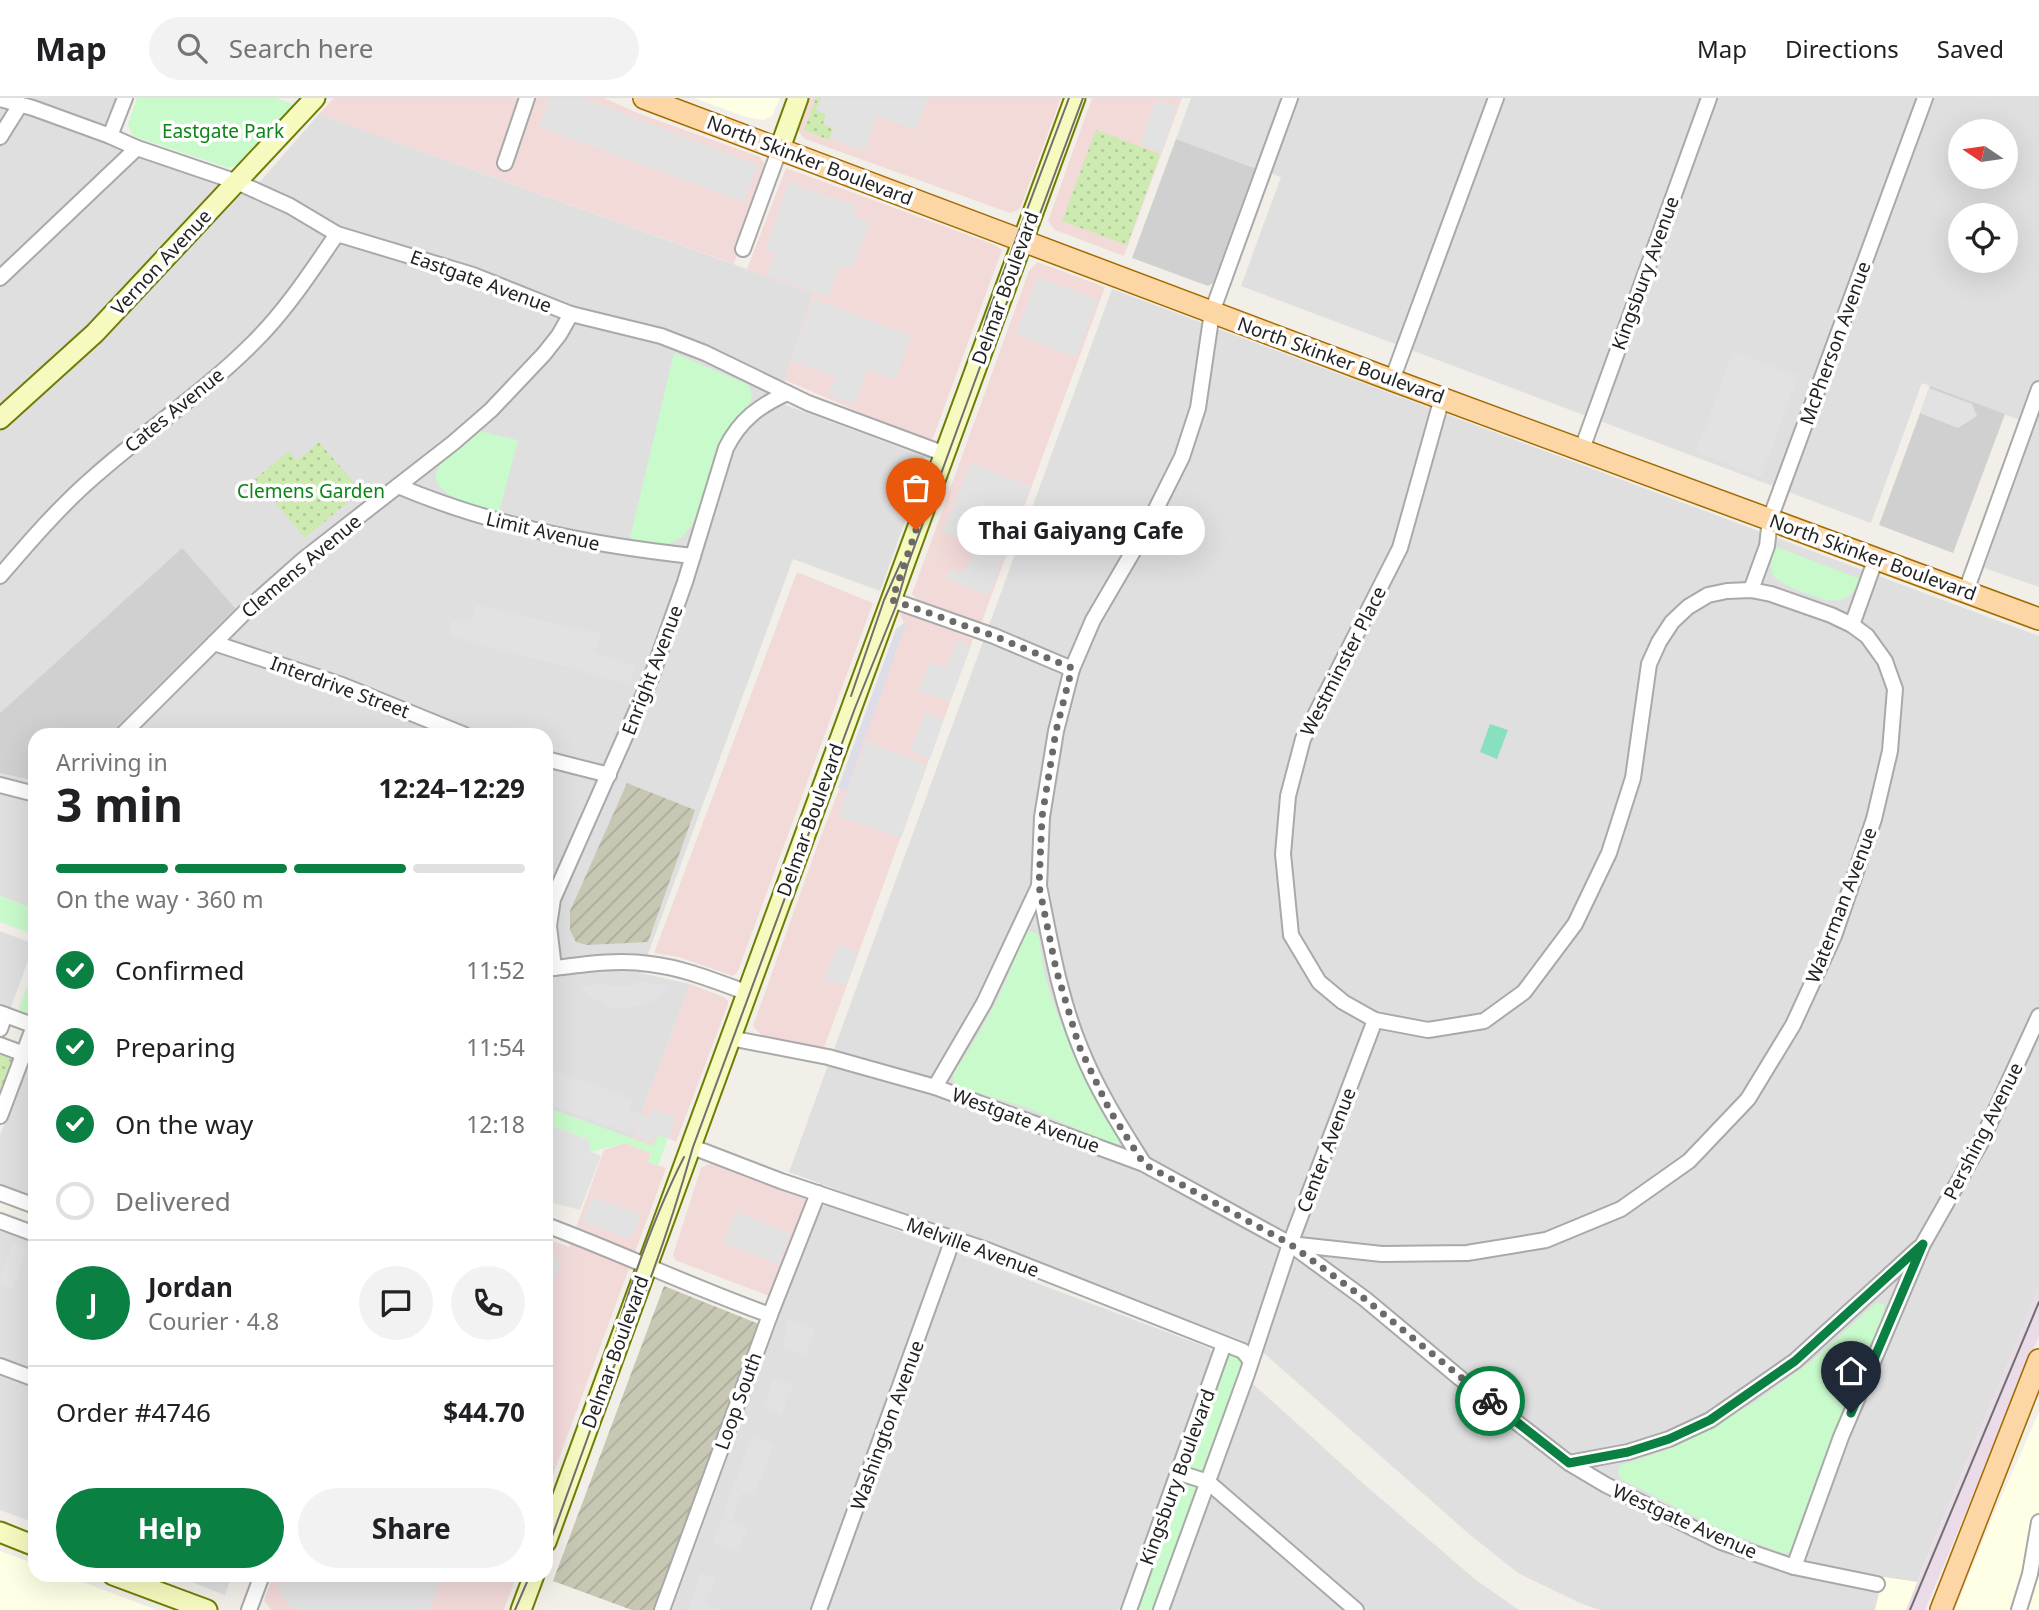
<!DOCTYPE html>
<meta charset="utf-8">
<style>
:root{--surface:#fff;--page:#f2f2f2;--text:#202124;--muted:#757577;--line:#e0e0e0;--accent:#0b8043}
body{margin:0;font-family:"Noto Sans",sans-serif;background:var(--page);color:var(--text);height:100vh;display:flex;flex-direction:column;font-size:26px;white-space:nowrap}
*{box-sizing:border-box;margin:0}
p{font-size:23px;color:var(--muted)}
.icon{flex:none;width:38px;height:38px;fill:none;stroke:currentColor;stroke-width:2;stroke-linecap:round;stroke-linejoin:round}
.map{position:relative;flex:1;overflow:hidden}
.side{position:absolute;left:28px;top:630px;width:525px;height:854px;display:flex;flex-direction:column;background:var(--surface);border-radius:21px;box-shadow:0 7px 28px #0002}
.side>*{flex:none}
.needle{width:46px;rotate:283deg}
.fabs{position:absolute;left:1948px;top:21px;display:grid;gap:14px}
.fabs a{display:grid;place-items:center;width:70px;height:70px;border-radius:50%;background:var(--surface);box-shadow:0 7px 28px #0002;font-size:35px}
.pin{position:absolute;display:grid;place-items:center;width:60px;height:60px;color:#fff;margin:-72px -30px;border-radius:50% 50% 50% 0;rotate:-45deg;box-shadow:0 0 7px #0007}
.pin .icon{rotate:45deg}
.courier{position:absolute;display:grid;place-items:center;width:70px;height:70px;margin:-35px;border:5px solid #0b8043;border-radius:50%;background:#fff;color:#222;box-shadow:0 2px 9px #0007}
.bubble{position:absolute;height:49px;border-radius:24px;background:var(--surface);box-shadow:0 7px 28px #0002;font-size:23px;font-weight:700;line-height:49px;text-align:center}
.summary em{font-style:normal;font-weight:700}
.summary div{display:flex;flex-direction:column-reverse}
.summary{display:flex;align-items:center;justify-content:space-between;height:119px;padding:0 28px}
h1{font-size:46px;font-weight:700;line-height:52px}
.bar{display:grid;grid-template-columns:repeat(4,1fr);gap:10px 7px;align-content:center;height:84px;padding:0 28px}
.bar i{height:9px;border-radius:5px;background:var(--line)}
.bar .on{background:var(--accent)}
.bar p{grid-column:span 4}
.line{display:flex;align-items:center;gap:18px;padding:0 28px;border-top:2px solid var(--line)}
.line div{flex:1}
.round{display:grid;place-items:center;flex:none;width:74px;height:74px;border-radius:37px;background:var(--page)}
ol{padding:0 28px;list-style:none}
li{display:flex;align-items:center;gap:21px;height:77px}
li p{margin-inline-start:auto}
li .icon{padding:7px;border-radius:50%;background:var(--accent);color:#fff;stroke-width:4}
li:last-child{color:var(--muted)}
li i{width:38px;height:38px;border:4px solid var(--line);border-radius:50%}
.action{display:flex;gap:14px;margin-top:auto;padding:14px 28px}
.action a{flex:1;height:80px;border-radius:42px;background:var(--accent);color:#fff;font-size:28px;font-weight:700;line-height:80px;text-align:center}
.action a+a{background:var(--page);color:var(--text)}
header{display:flex;align-items:center;gap:42px;box-sizing:border-box;height:98px;padding:0 35px;background:var(--surface);border-bottom:2px solid var(--line)}
header strong{font-size:33px}
nav{display:flex;gap:38px;margin-inline-start:auto;font-size:24px}
.search{width:490px;height:63px;background:var(--page);display:flex;align-items:center;gap:18px;box-sizing:border-box;padding:0 24px;border-radius:38px;color:var(--muted);font-size:26px}
.map>svg:first-child{display:block}
.residential{fill:#e0dfdf;fill-rule:evenodd}
.commercial{fill:#f2dad9}
.education{fill:#ffffe5}
.religious{fill:#d0d0d0}
.railway{fill:#ebdbe8}
.construction{fill:url(#construction-furrows)}
.grass{fill:url(#grass-dots)}
.park{fill:#c8facc}
.pitch{fill:#88e0be}
.parking{fill:#e2e2e2}
.plaza{fill:#dddde8}
.lines{fill:none;stroke-linecap:round;stroke-linejoin:round}
.street-casing{stroke:#a9a9a9;stroke-width:18}
.secondary-casing{stroke:#707d05;stroke-width:23}
.primary-casing{stroke:#a06b00;stroke-width:24}
.street{stroke:#fff;stroke-width:14}
.secondary{stroke:#f7fabf;stroke-width:19}
.primary{stroke:#fcd6a4;stroke-width:21}
.tram{stroke:#707070;stroke-width:2}
.done{stroke:#6b6a68;stroke-width:7;stroke-dasharray:0 12.6}
.route{stroke:#0b8043;stroke-width:9}
.labels{text-anchor:middle;dominant-baseline:central;stroke-width:7;stroke-linejoin:round;paint-order:stroke}
.park-label{font-size:19px;fill:#0c8416;stroke:#fff}
.street-label{font-size:19px;fill:#222;stroke:#fff}
</style>
<header>
<strong>Map</strong>
<div class="search"><svg class="icon" aria-label="search" viewBox="0 0 24 24"><circle cx="10" cy="10" r="6"/><path d="M15 15l6 6"/></svg>Search here</div>
<nav><a>Map</a><a>Directions</a><a>Saved</a></nav>
</header>
<div class="map">
<svg width="2039" height="1512" viewBox="0 0 2039 1512">
<defs>
<pattern id="construction-furrows" width="10" height="10" patternUnits="userSpaceOnUse" patternTransform="scale(1.75)"><rect width="10" height="10" fill="#c7c7b4"/><path d="M-1 1l2-2M0 10L10 0M9 11l2-2" fill="none" stroke="#abab9a"/></pattern>
<pattern id="grass-dots" width="8" height="8" patternUnits="userSpaceOnUse" patternTransform="scale(1.75)"><rect width="8" height="8" fill="#cdebb0"/><path d="M2 2h.1M6 6h.1" fill="none" stroke="#b0c997" stroke-width="1.8" stroke-linecap="round"/></pattern>
</defs>
<rect width="100%" height="100%" fill="#f2efe9"/>
<g class="residential">
<polygon points="0,0 117,0 102,41 151,64 250,95 319,16 813,195 778,304 925,359 926,365 880,493 793,461 641,875 690,886 632,1041 546,1009 546,637 111,637 167,579 182,450 0,615"/>
<path d="M1191,0H2039V489L1984,470L2035,328L1922,285L1871,425L1241,188L1281,79L1176,41ZM1960,33H2006V79H1960ZM1960,117H2006V163H1960Z"/>
<polygon points="1112,191 2039,538 2039,1191 1917,1484 1884,1479 1875,1512 1600,1512 1580,1505 1518,1475 1469,1436 1265,1256 1239,1241 789,1074"/>
<polygon points="0,675 35,683 35,811 0,798"/>
<polygon points="0,833 34,846 10,912 0,908"/>
<polygon points="28,964 35,965 35,1100 0,1087 0,1037"/>
<polygon points="827,1106 1209,1250 1212,1255 1211,1262 1119,1512 672,1512 816,1117 821,1110"/>
<polygon points="0,1131 35,1144 35,1425 0,1412"/>
<polygon points="1251,1284 1366,1388 1476,1482 1519,1512 1167,1512"/>
<polygon points="173,1477 232,1477 225,1497"/>
</g>
<g class="commercial">
<polygon points="334,0 604,0 640,16 760,59 764,64 765,72 734,166 319,16"/>
<polygon points="809,0 1061,0 1021,108 1018,112 1010,115 805,41 798,33"/>
<polygon points="1092,0 1182,0 1124,158 1055,132 1048,123"/>
<polygon points="786,70 995,147 1002,152 933,340 928,341 857,313 785,282 813,195 747,171"/>
<polygon points="1037,164 1105,189 981,526 918,502 912,496 1029,173"/>
<polygon points="797,474 873,505 738,873 733,878 679,859 654,855"/>
<polygon points="900,516 906,516 973,541 824,950 762,938 753,928 819,743 904,526"/>
<polygon points="690,886 724,899 728,903 728,906 676,1044 668,1040 653,1049 632,1041"/>
<polygon points="625,1045 651,1055 648,1064 666,1070 546,1396 546,1141 569,1149 604,1052"/>
<polygon points="709,1066 725,1068 805,1098 806,1106 772,1196 769,1198 675,1162 673,1157 701,1070"/>
<polygon points="273,1477 517,1477 504,1512 271,1512 264,1502"/>
</g>
<g class="education">
<polygon points="694,0 780,0 772,18 763,22 746,19"/>
<polygon points="2039,1314 2039,1512 1955,1512 1996,1411"/>
<polygon points="0,1453 35,1466 35,1477 64,1477 157,1512 0,1512"/>
<polygon points="1883,1479 1917,1484 1906,1512 1875,1512"/>
</g>
<g class="religious">
<polygon points="1176,41 1255,70 1213,185 1208,188 1132,160"/>
<polygon points="1930,288 2005,316 1953,455 1879,427"/>
<polygon points="182,450 236,511 111,637 35,637 35,683 0,675 0,615"/>
</g>
<polygon class="railway" points="2039,1191 2039,1238 1925,1512 1906,1512"/>
<g class="construction">
<polygon points="627,685 695,712 648,844 587,847 576,844 570,832 570,813"/>
<polygon points="664,1188 759,1226 655,1512 632,1512 553,1483"/>
</g>
<g class="grass">
<polygon points="816,0 821,0 816,12 827,16 833,30 829,42 804,32"/>
<polygon points="1096,32 1160,56 1127,147 1062,123"/>
<polygon points="319,344 361,393 305,440 255,381 289,353 297,363"/>
<polygon points="0,955 14,959 15,961 0,1004"/>
</g>
<g class="park">
<polygon points="137,0 276,0 296,7 238,67 228,70 133,38 128,27"/>
<path d="M674,255L747,286C763,304 732,322 723,339C709,366 704,433 673,444C660,448 642,446 629,444Z"/>
<path d="M479,333L518,342L499,414C483,409 417,396 441,366C451,354 467,344 479,333Z"/>
<path d="M1774,448L1860,481C1848,509 1833,505 1808,496C1794,491 1784,487 1773,478L1771,467Z"/>
<polygon points="0,798 35,811 35,837 0,824"/>
<path d="M1027,832L1038,836C1041,850 1042,864 1045,878C1060,935 1090,985 1120,1034L1121,1045L1117,1046L1106,1043L1026,1009L955,988L953,976C983,932 1008,886 1024,835Z"/>
<polygon points="35,867 35,920 21,914 19,910"/>
<polygon points="546,1009 653,1048 658,1037 668,1040 658,1068 648,1064 651,1055 625,1045 591,1054 589,1049 590,1042 546,1026"/>
<polygon points="1876,1205 1884,1206 1884,1215 1824,1361 1790,1454 1783,1455 1721,1432 1619,1380 1618,1371 1621,1367 1669,1351 1752,1306 1812,1263"/>
<polygon points="1224,1246 1250,1262 1161,1512 1129,1512"/>
</g>
<polygon class="pitch" points="1490,626 1508,632 1497,661 1480,654"/>
<g class="parking">
<polygon points="549,0 583,0 758,67 744,104 539,29"/>
<polygon points="821,0 928,0 916,32 877,18 864,53 830,40 833,30 823,26 826,16 816,12"/>
<polygon points="1156,2 1177,9 1161,54 1140,46"/>
<polygon points="788,84 856,108 853,118 870,125 852,171 839,168 828,199 767,176 774,156 765,152"/>
<polygon points="1037,179 1098,202 1076,259 1016,236"/>
<polygon points="814,201 911,238 895,282 868,271 854,307 828,297 835,279 791,263"/>
<polygon points="1733,254 1798,278 1761,379 1696,354"/>
<polygon points="1929,290 1972,306 1977,318 1958,330 1920,315"/>
<polygon points="970,365 1031,388 989,497 946,481 951,470 964,475 975,447 943,434"/>
<polygon points="476,507 601,536 594,555 635,568 630,586 449,538 451,524 471,521"/>
<polygon points="957,542 971,548 950,604 919,593 930,564 946,570"/>
<polygon points="925,614 944,621 930,661 910,653"/>
<polygon points="866,643 927,667 901,740 838,718"/>
<polygon points="838,847 858,854 846,887 824,883"/>
<polygon points="641,883 669,888 655,902 633,909 615,911 591,899 581,889 604,885 610,888 627,888"/>
<polygon points="546,969 633,1001 630,1012 649,1019 653,1011 676,1020 668,1040 656,1037 652,1045 635,1038 638,1029 634,1027 630,1036 546,1005"/>
<polygon points="546,1026 590,1042 589,1049 591,1054 601,1058 580,1112 546,1103"/>
<polygon points="591,1099 641,1116 635,1134 627,1140 582,1124"/>
<polygon points="735,1114 790,1135 779,1166 723,1145"/>
<polygon points="13,1145 27,1150 13,1191 0,1186 0,1181"/>
<polygon points="546,1155 562,1161 546,1206"/>
<polygon points="786,1220 816,1231 806,1258 784,1250"/>
<polygon points="774,1280 793,1287 781,1317 763,1310"/>
<polygon points="752,1337 774,1346 754,1399 742,1395 732,1423 722,1419"/>
<polygon points="721,1421 747,1431 738,1455 712,1445"/>
<polygon points="701,1475 715,1480 706,1506 722,1512 688,1512"/>
<polygon points="284,1477 443,1477 430,1512 299,1512 289,1508 278,1492"/>
</g>
<polygon class="plaza" points="904,525 906,526 846,693 838,690 896,531"/>
<g class="lines">
<defs>
<g id="street">
<polyline points="0,1 33,10 110,38 137,50 237,84 290,108 337,136 473,177 571,216 661,238 705,255 808,305 945,356"/>
<polyline points="110,38 125,0"/>
<polyline points="0,39 20,7"/>
<polyline points="505,65 527,0"/>
<polyline points="743,151 780,50"/>
<polyline points="0,180 137,50"/>
<polyline points="1392,282 1496,0"/>
<polyline points="1582,351 1709,0"/>
<path d="M398,388C493,428 591,447 693,458"/>
<path d="M0,478C30,443 61,407 96,377C147,332 204,294 252,246C285,214 311,174 337,136"/>
<polyline points="1751,492 1767,448 1770,421 1925,0"/>
<polyline points="1966,493 2039,291"/>
<polyline points="892,502 994,538 1072,571"/>
<polyline points="1852,527 1876,460"/>
<polyline points="214,545 342,587 465,637"/>
<polyline points="122,637 252,507 304,461 453,345 491,312 544,256 559,237 571,216"/>
<polyline points="546,661 609,677"/>
<polyline points="0,687 35,696"/>
<path d="M1039,788C1050,842 1059,898 1080,949C1096,990 1120,1028 1144,1066"/>
<path d="M554,870L549,828L553,801L651,580L685,484L726,350C740,322 759,308 787,295"/>
<path d="M547,871C581,867 616,861 650,866C684,870 715,883 748,895"/>
<polyline points="0,915 35,928"/>
<polyline points="0,931 5,917"/>
<polyline points="730,940 828,959 935,989 1144,1066 1290,1146 1365,1201 1461,1281 1569,1365 1606,1387 1721,1444 1794,1469 1877,1486"/>
<polyline points="0,947 35,960"/>
<polyline points="935,989 984,905 1039,788 1042,719 1056,633 1072,571 1093,522 1145,433 1182,359 1198,310 1212,214 1290,0"/>
<polyline points="0,1018 34,928"/>
<polyline points="690,1048 781,1083 987,1152 1243,1253 1250,1262"/>
<polyline points="0,1095 35,1108"/>
<polyline points="0,1123 35,1136"/>
<path d="M546,1127C621,1155 694,1190 770,1217"/>
<polyline points="1290,1146 1382,1156 1467,1155 1546,1142 1621,1111 1689,1063 1748,1001 1793,927 1834,838 1874,721 1890,653 1895,591 1885,563 1867,538 1852,527 1831,517 1771,496 1751,492 1727,493 1708,497 1688,509 1672,524 1659,544 1649,566 1633,680 1609,755 1575,826 1524,894 1484,923 1428,932 1375,922 1343,904 1319,884 1291,837 1283,756 1288,698 1303,641 1400,450 1442,300"/>
<polyline points="0,1268 35,1281"/>
<polyline points="1569,1365 1628,1354 1669,1341 1710,1322 1795,1263 1919,1150"/>
<polyline points="1180,1375 1208,1384 1356,1512"/>
<polyline points="1794,1469 1841,1339 1923,1146 1981,1044 2039,918"/>
<polyline points="249,1512 262,1477"/>
<polyline points="662,1512 770,1217 818,1095"/>
<polyline points="819,1512 953,1141"/>
<polyline points="1129,1512 1224,1246"/>
<polyline points="1161,1512 1247,1276 1290,1146 1375,922"/>
<polyline points="2019,1512 2030,1476 2039,1424"/>
</g>
<g id="secondary">
<polyline points="780,50 798,0"/>
<polyline points="0,321 95,235 315,0"/>
<polyline points="0,1434 35,1448"/>
<polyline points="546,1444 1075,0"/>
<polyline points="113,1477 207,1512"/>
<polyline points="521,1512 534,1477"/>
</g>
<g id="primary">
<polyline points="644,0 1392,282 2039,521"/>
<polyline points="1941,1512 2039,1262"/>
</g>
</defs>
<use href="#street" class="street-casing"/>
<use href="#secondary" class="secondary-casing"/>
<use href="#primary" class="primary-casing"/>
<use href="#street" class="street"/>
<use href="#secondary" class="secondary"/>
<use href="#primary" class="primary"/>
<g class="tram">
<polyline points="978,250 987,218 1069,0"/>
<polyline points="851,598 884,502 901,464"/>
<path d="M605,1272C625,1202 651,1124 684,1059"/>
<path d="M546,1455L611,1275C645,1203 671,1126 693,1049L855,610L896,508L908,466L987,250L1008,202L1083,0"/>
<polyline points="515,1512 530,1477"/>
<polyline points="1910,1512 2039,1204"/>
</g>
</g>
<g class="lines">
<polyline class="done" points="916,432 892,502 994,538 1072,570 1056,633 1042,719 1039,788 1056,871 1079,948 1110,1013 1144,1066 1290,1146 1365,1201 1490,1303"/>
<polyline class="route" points="1490,1303 1569,1365 1628,1354 1669,1341 1710,1322 1795,1263 1923,1146 1851,1315"/>
</g>
<g class="labels">
<g class="park-label">
<text x="223" y="33">Eastgate Park</text>
<text x="311" y="393">Clemens Garden</text>
</g>
<g class="street-label">
<text transform="translate(810 62) rotate(21)">North Skinker Boulevard</text>
<text transform="translate(161 164) rotate(-47)">Vernon Avenue</text>
<text transform="translate(1645 175) rotate(-70)">Kingsbury Avenue</text>
<text transform="translate(481 183) rotate(20)">Eastgate Avenue</text>
<text transform="translate(1005 190) rotate(-70)">Delmar Boulevard</text>
<text transform="translate(1835 245) rotate(-70)">McPherson Avenue</text>
<text transform="translate(1341 262) rotate(20)">North Skinker Boulevard</text>
<text transform="translate(174 312) rotate(-39)">Cates Avenue</text>
<text transform="translate(543 433) rotate(13)">Limit Avenue</text>
<text transform="translate(1873 459) rotate(20)">North Skinker Boulevard</text>
<text transform="translate(301 468) rotate(-40)">Clemens Avenue</text>
<text transform="translate(1343 563) rotate(-63)">Westminster Place</text>
<text transform="translate(652 572) rotate(-69)">Enright Avenue</text>
<text transform="translate(340 589) rotate(20)">Interdrive Street</text>
<text transform="translate(810 722) rotate(-70)">Delmar Boulevard</text>
<text transform="translate(1841 807) rotate(-69)">Waterman Avenue</text>
<text transform="translate(1026 1022) rotate(20)">Westgate Avenue</text>
<text transform="translate(1983 1033) rotate(-63)">Pershing Avenue</text>
<text transform="translate(1326 1052) rotate(-69)">Center Avenue</text>
<text transform="translate(973 1149) rotate(20)">Melville Avenue</text>
<text transform="translate(615 1254) rotate(-70)">Delmar Boulevard</text>
<text transform="translate(738 1303) rotate(-70)">Loop South</text>
<text transform="translate(887 1327) rotate(-70)">Washington Avenue</text>
<text transform="translate(1177 1379) rotate(-70)">Kingsbury Boulevard</text>
<text transform="translate(1685 1423) rotate(24)">Westgate Avenue</text>
</g>
</g>
</svg>
<div class="fabs">
<a><svg class="needle" viewBox="-14 -14 28 28"><path d="M0-13l5 13h-10z" fill="#e53935"/><path d="M0 13l5-13h-10z" fill="#757577"/></svg></a>
<a><svg class="icon" aria-label="locate" viewBox="0 0 24 24"><circle cx="12" cy="12" r="6"/><path d="M12 2v4M12 18v4M2 12h4M18 12h4"/></svg></a>
</div>
<div class="pin" style="left:916px;top:432px;background:#ea580c"><svg class="icon" aria-label="bag" viewBox="0 0 24 24"><path d="M5 8h14l-1 12H6zM9 8a3 3 0 0 1 6 0"/></svg></div>
<div class="pin" style="left:1851px;top:1315px;background:#1f2937"><svg class="icon" aria-label="home" viewBox="0 0 24 24"><path d="M3 11l9-7 9 7M6 9v11h12V9"/></svg></div>
<div class="courier" style="left:1490px;top:1303px"><svg class="icon" aria-label="bike" viewBox="0 0 24 24"><circle cx="6" cy="16" r="4"/><circle cx="18" cy="16" r="4"/><path d="M6 16l4-8h5l3 8M10 8l3 8H6M13 5h3"/></svg></div>
<div class="bubble" style="left:957px;top:408px;width:248px">Thai Gaiyang Cafe</div>
<section class="side">
<div class="summary"><div><h1>3 min</h1><p>Arriving in</p></div><em>12:24–12:29</em></div>
<div class="bar"><i class="on"></i><i class="on"></i><i class="on"></i><i></i><p>On the way · 360 m</p></div>
<ol>
<li><svg class="icon" aria-label="check" viewBox="0 0 24 24"><path d="M5 12l5 5 9-10"/></svg>Confirmed<p>11:52</p></li>
<li><svg class="icon" aria-label="check" viewBox="0 0 24 24"><path d="M5 12l5 5 9-10"/></svg>Preparing<p>11:54</p></li>
<li><svg class="icon" aria-label="check" viewBox="0 0 24 24"><path d="M5 12l5 5 9-10"/></svg>On the way<p>12:18</p></li>
<li><i></i>Delivered</li>
</ol>
<div class="line" style="height:126px"><b class="round" style="background:var(--accent);color:#fff">J</b><div><b>Jordan</b><p>Courier · 4.8</p></div><a class="round"><svg class="icon" aria-label="chat" viewBox="0 0 24 24"><path d="M4 5h16v11H9l-5 4z"/></svg></a><a class="round"><svg class="icon" aria-label="phone" viewBox="0 0 24 24"><path d="M5 4h4l2 5-3 2q2 4 5 5l2-3 5 2v4C11 20 4 13 5 4z"/></svg></a></div>
<div class="line" style="height:91px"><div>Order #4746</div><b>$44.70</b></div>
<div class="action"><a>Help</a><a>Share</a></div>
</section>
</div>
